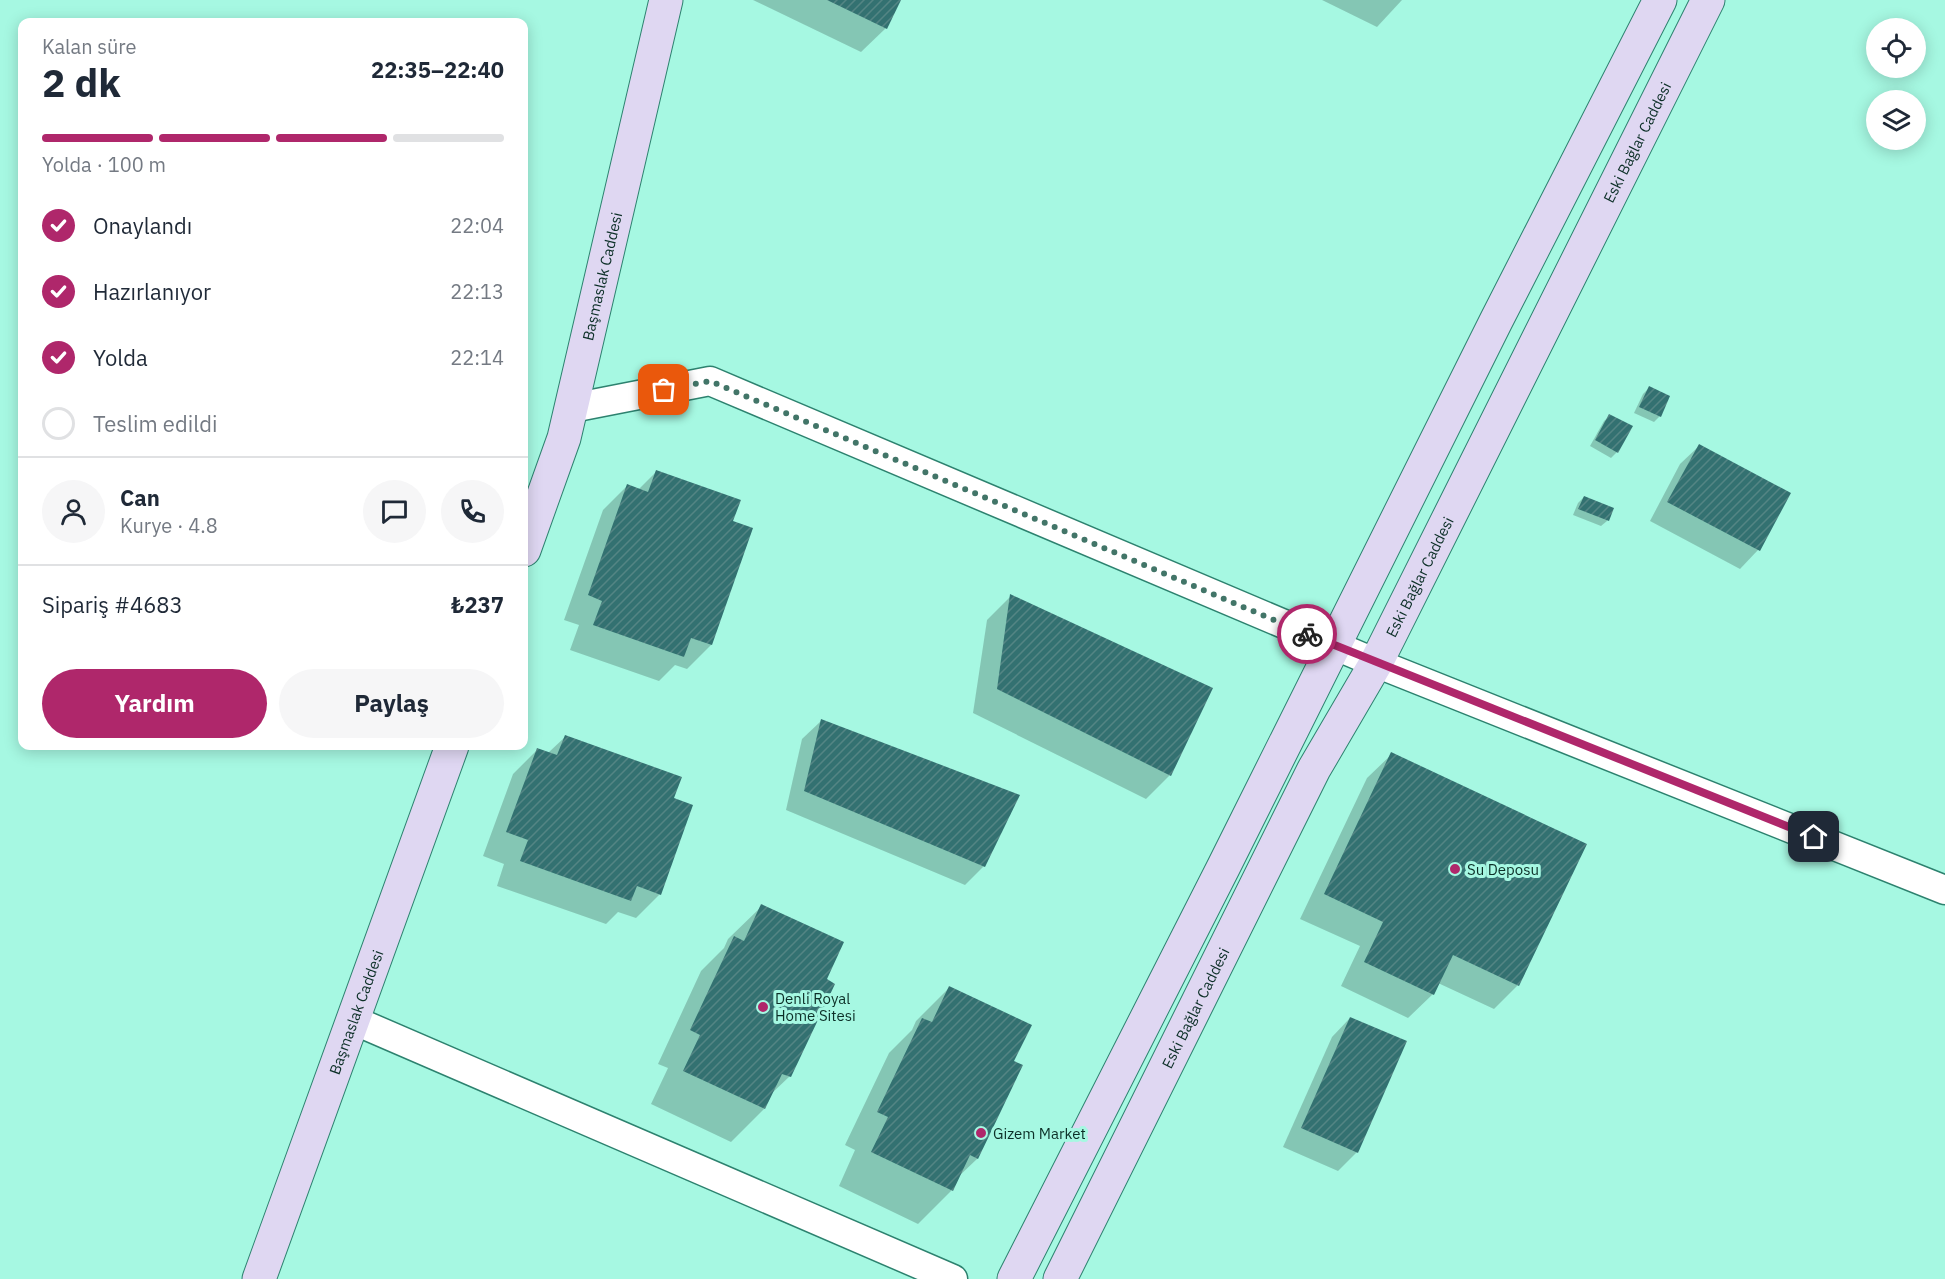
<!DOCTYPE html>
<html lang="tr">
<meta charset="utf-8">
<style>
:root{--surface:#fff;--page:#f6f6f7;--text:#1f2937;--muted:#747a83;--line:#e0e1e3;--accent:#af276b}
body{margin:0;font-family:"IBM Plex Sans",sans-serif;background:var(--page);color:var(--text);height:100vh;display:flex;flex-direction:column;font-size:22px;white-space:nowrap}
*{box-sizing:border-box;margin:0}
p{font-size:20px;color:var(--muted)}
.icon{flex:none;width:33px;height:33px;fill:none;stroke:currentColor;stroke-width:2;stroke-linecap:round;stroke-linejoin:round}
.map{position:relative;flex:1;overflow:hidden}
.side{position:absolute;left:18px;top:18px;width:510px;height:732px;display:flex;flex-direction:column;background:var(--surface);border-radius:12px;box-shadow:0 3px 15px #0003}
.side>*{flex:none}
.buttons{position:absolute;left:1866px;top:18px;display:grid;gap:12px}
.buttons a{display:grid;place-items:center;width:60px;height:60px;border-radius:50%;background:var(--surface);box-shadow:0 3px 15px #0003;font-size:30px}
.pin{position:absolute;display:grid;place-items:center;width:51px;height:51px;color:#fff;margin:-26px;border-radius:12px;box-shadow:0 3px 9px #0006}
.courier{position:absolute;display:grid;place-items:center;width:60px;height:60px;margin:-30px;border:4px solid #af276b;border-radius:50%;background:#fff;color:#222;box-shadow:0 2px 8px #0007}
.summary em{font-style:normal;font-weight:700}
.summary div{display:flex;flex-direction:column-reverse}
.summary{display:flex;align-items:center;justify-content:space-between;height:102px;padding:0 24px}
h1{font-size:39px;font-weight:700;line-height:45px}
.bar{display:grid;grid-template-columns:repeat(4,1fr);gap:9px 6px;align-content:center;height:72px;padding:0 24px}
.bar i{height:8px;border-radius:4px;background:var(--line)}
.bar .active{background:var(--accent)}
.bar p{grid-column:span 4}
.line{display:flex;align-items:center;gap:15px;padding:0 24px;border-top:2px solid var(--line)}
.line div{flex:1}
.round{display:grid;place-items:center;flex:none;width:63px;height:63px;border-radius:32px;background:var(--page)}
ol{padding:0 24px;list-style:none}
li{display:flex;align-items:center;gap:18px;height:66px}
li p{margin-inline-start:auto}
li .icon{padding:6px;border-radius:50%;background:var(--accent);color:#fff;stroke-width:4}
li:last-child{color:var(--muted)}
li i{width:33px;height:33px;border:3px solid var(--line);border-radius:50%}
.button{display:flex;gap:12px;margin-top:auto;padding:12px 24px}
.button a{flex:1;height:69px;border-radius:36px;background:var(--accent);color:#fff;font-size:24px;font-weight:700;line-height:69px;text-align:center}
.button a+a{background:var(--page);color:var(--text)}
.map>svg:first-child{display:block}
.shadow{fill:#0003}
.building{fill:url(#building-hatch)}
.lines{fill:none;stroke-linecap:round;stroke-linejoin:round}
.street-casing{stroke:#2d826f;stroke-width:31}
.secondary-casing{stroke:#2d826f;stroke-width:35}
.street{stroke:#fff;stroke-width:28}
.secondary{stroke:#dfd7f2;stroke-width:33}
.done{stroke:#427568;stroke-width:6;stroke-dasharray:0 10.8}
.route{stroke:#af276b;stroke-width:8}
.poi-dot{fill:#af276b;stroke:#a6f8e2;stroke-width:2}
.labels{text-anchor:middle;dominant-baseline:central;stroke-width:6;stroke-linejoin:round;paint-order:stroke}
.street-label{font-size:15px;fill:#0c2f27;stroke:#a6f8e2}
.poi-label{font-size:15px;fill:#0c2f27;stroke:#a6f8e2;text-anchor:start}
</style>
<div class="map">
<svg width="1945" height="1279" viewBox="0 0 1945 1279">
<defs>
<pattern id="building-hatch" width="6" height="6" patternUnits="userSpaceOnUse" patternTransform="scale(1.5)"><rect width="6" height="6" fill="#337171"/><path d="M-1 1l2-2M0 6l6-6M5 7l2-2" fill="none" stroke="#548584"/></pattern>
</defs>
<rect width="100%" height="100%" fill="#a6f8e2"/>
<g class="shadow">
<polygon points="753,0 899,0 886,28 861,52"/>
<polygon points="1322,0 1402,0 1377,27"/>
<polygon points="1649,388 1660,416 1654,422 1634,413 1643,394"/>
<polygon points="1610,416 1617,452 1611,458 1590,446 1604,421"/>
<polygon points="1699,446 1789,493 1758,550 1740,569 1650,521 1680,464"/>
<polygon points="656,472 732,522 752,529 711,645 687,669 675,665 659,681 570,650 579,625 564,620 603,510 627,486 638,490"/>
<polygon points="1584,497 1612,509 1607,521 1601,526 1573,515 1578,503"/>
<polygon points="1011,596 1170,775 1146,799 973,713 987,620"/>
<polygon points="821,721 984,866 965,885 786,810 802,739"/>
<polygon points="565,737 672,799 660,894 636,918 618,912 606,924 497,886 504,864 483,856 513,774 537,750 548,753"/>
<polygon points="1392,754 1518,985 1494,1009 1438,983 1433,994 1408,1018 1341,986 1360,946 1300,919 1367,778"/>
<polygon points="762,906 790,1076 770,1095 764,1109 731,1142 651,1104 668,1068 658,1064 701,971 724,948 728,939"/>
<polygon points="949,988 1012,1062 1021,1066 977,1159 957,1178 952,1190 918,1224 839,1186 855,1150 845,1145 889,1053 912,1030 916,1021"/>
<polygon points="1350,1018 1357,1152 1338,1171 1283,1147 1332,1037"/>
</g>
<g class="building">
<polygon points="827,0 901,0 887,29"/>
<polygon points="1649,386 1670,396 1661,417 1639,407"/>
<polygon points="1609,414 1633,426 1618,453 1595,440"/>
<polygon points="1699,444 1791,493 1760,551 1667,502"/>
<polygon points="656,470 741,500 733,521 753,528 712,645 691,638 684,657 593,625 602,601 588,595 627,484 648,492"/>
<polygon points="1584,496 1614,508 1609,521 1578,509"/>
<polygon points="1010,594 1213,688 1171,776 997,689"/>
<polygon points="821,719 1020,795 985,867 804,791"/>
<polygon points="565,735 682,777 674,798 693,805 661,895 637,886 631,901 520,861 528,840 506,832 537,748 557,755"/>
<polygon points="1391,752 1587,844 1519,986 1453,955 1434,995 1364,962 1383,922 1324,894"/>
<polygon points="761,904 844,942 827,979 835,984 791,1077 782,1074 765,1109 683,1071 700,1035 690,1030 734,936 744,941"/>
<polygon points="949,986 1032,1025 1014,1061 1023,1065 978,1159 970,1155 953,1191 871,1152 888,1117 877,1112 922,1018 932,1022"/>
<polygon points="1350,1017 1407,1041 1358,1153 1301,1128"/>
</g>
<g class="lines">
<defs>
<g id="street">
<polyline points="572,408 710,381 1376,663 1945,890"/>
<polyline points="353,1020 953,1279"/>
</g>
<g id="secondary">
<path id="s1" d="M524,550L564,438L666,0"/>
<path id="s2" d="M259,1279L452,746"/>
<polyline points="1014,1279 1223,868 1496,321 1660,0"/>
<path id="s3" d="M1060,1279L1314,769L1376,663L1708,0"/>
</g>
</defs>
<use href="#street" class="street-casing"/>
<use href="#secondary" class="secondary-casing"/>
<use href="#street" class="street"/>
<use href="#secondary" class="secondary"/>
</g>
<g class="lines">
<polyline class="done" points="664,390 710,381 1307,634"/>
<polyline class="route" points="1307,634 1814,837"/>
</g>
<g class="poi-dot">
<circle cx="1455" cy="869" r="6"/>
<circle cx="763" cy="1007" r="6"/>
<circle cx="981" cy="1133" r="6"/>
</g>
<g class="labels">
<g class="street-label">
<text stroke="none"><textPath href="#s3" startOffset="1275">Eski Bağlar Caddesi</textPath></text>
<text stroke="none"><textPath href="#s1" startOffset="285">Başmaslak Caddesi</textPath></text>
<text stroke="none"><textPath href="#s3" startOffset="789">Eski Bağlar Caddesi</textPath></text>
<text stroke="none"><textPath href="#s3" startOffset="303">Eski Bağlar Caddesi</textPath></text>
<text stroke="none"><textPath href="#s2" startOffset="284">Başmaslak Caddesi</textPath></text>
</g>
<g class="poi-label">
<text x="1467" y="869">Su Deposu</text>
<text x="775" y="998">Denli Royal<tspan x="775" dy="17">Home Sitesi</tspan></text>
<text x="993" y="1133">Gizem Market</text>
</g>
</g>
</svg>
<div class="buttons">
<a><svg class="icon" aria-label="locate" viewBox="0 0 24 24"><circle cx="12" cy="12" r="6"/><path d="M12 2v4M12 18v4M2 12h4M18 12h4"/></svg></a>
<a><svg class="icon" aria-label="layers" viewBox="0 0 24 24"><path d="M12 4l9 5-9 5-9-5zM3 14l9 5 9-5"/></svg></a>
</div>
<div class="pin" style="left:664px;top:390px;background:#ea580c"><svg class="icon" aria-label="bag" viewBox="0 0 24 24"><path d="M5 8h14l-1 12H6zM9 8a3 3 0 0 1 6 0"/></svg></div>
<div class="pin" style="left:1814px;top:837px;background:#1f2937"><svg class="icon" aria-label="home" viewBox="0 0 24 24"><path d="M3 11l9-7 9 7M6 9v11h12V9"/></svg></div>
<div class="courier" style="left:1307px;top:634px"><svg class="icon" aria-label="bike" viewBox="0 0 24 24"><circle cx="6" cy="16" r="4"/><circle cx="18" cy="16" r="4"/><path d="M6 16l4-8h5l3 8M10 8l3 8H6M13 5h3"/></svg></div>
<section class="side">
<div class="summary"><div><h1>2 dk</h1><p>Kalan süre</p></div><em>22:35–22:40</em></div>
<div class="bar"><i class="active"></i><i class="active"></i><i class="active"></i><i></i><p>Yolda · 100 m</p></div>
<ol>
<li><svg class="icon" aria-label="check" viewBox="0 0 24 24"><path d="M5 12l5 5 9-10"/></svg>Onaylandı<p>22:04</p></li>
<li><svg class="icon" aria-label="check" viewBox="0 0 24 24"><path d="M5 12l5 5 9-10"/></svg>Hazırlanıyor<p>22:13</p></li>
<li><svg class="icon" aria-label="check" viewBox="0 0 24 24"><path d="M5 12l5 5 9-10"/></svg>Yolda<p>22:14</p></li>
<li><i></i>Teslim edildi</li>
</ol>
<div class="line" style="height:108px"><a class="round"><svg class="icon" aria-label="person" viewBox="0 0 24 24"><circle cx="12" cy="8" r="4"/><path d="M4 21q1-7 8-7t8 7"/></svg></a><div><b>Can</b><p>Kurye · 4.8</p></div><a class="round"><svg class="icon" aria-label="chat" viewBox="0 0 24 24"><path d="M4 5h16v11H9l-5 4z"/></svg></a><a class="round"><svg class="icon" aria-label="phone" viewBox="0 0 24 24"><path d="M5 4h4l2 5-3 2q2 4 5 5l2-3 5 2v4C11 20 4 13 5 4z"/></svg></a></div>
<div class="line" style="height:78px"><div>Sipariş #4683</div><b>₺237</b></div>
<div class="button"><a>Yardım</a><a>Paylaş</a></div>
</section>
</div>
